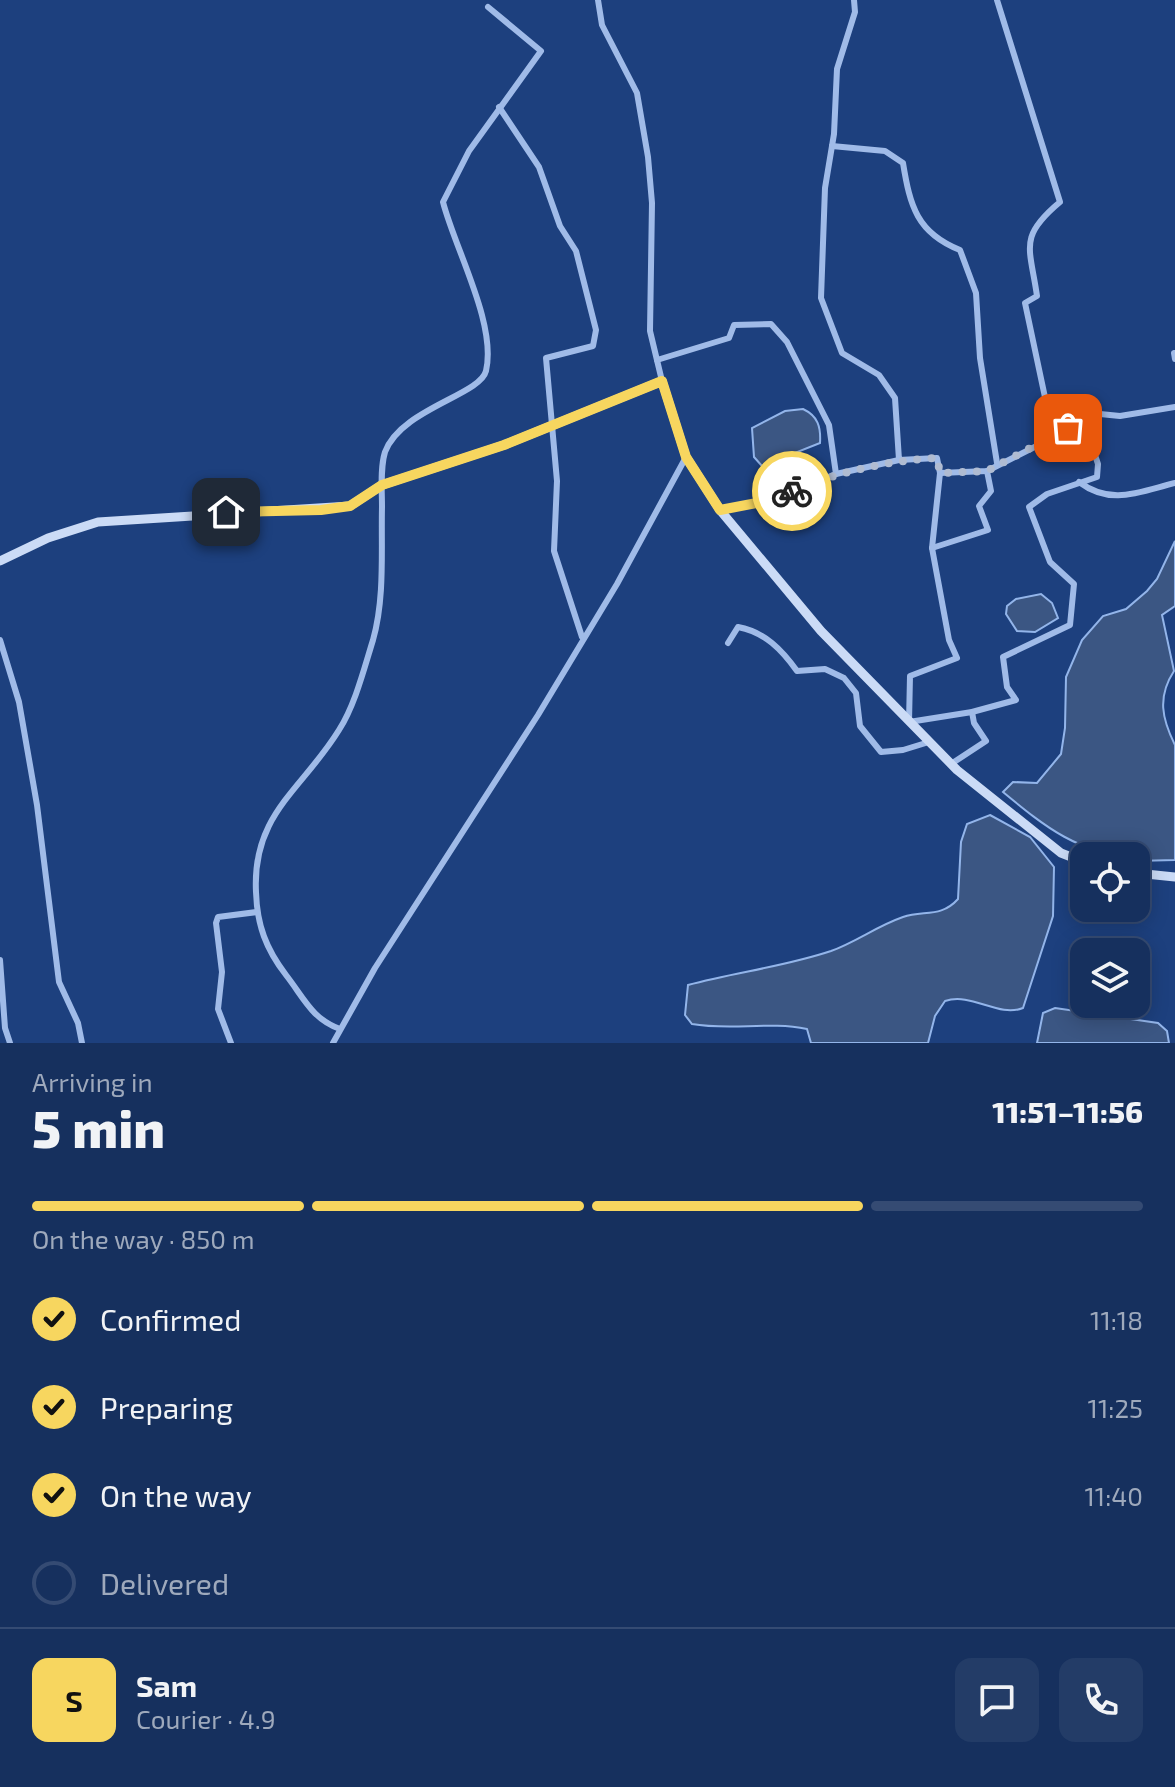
<!DOCTYPE html>
<meta charset="utf-8">
<style>
:root{--surface:#16305e;--page:#233c67;--text:#f1f3f6;--muted:#9ea9bc;--line:#354b73;--accent:#f7d65f}
body{margin:0;font-family:"Exo 2",sans-serif;background:var(--page);color:var(--text);height:100vh;display:flex;flex-direction:column;font-size:30px;white-space:nowrap}
*{box-sizing:border-box;margin:0}
p{font-size:26px;color:var(--muted)}
.icon{flex:none;width:44px;height:44px;fill:none;stroke:currentColor;stroke-width:2;stroke-linecap:round;stroke-linejoin:round}
.map{position:relative;height:1043px;overflow:hidden}
.side{display:flex;flex-direction:column;background:var(--surface);flex:1}
.side>*{flex:none}
.controls{position:absolute;left:1070px;top:842px;display:grid;gap:16px}
.controls a{display:grid;place-items:center;width:80px;height:80px;border-radius:16px;background:var(--surface);box-shadow:0 4px 20px #0003,0 0 0 2px var(--line);font-size:40px}
.pin{position:absolute;display:grid;place-items:center;width:68px;height:68px;color:#fff;margin:-34px;border-radius:16px;box-shadow:0 4px 12px #0006}
.courier{position:absolute;display:grid;place-items:center;width:80px;height:80px;margin:-40px;border:6px solid #f7d65f;border-radius:50%;background:#fff;color:#222;box-shadow:0 2px 10px #0007}
.overview em{font-style:normal;font-weight:800}
.overview div{display:flex;flex-direction:column-reverse}
.overview{display:flex;align-items:center;justify-content:space-between;height:136px;padding:0 32px}
h1{font-size:52px;font-weight:800;line-height:60px}
.bar{display:grid;grid-template-columns:repeat(4,1fr);gap:12px 8px;align-content:center;height:96px;padding:0 32px}
.bar i{height:10px;border-radius:6px;background:var(--line)}
.bar .on{background:var(--accent)}
.bar p{grid-column:span 4}
.line{display:flex;align-items:center;gap:20px;padding:0 32px;border-top:2px solid var(--line)}
.line div{flex:1}
.round{display:grid;place-items:center;flex:none;width:84px;height:84px;border-radius:16px;background:var(--page)}
ol{padding:0 32px;list-style:none}
li{display:flex;align-items:center;gap:24px;height:88px}
li p{margin-inline-start:auto}
li .icon{padding:8px;border-radius:50%;background:var(--accent);color:#111;stroke-width:4}
li:last-child{color:var(--muted)}
li i{width:44px;height:44px;border:4px solid var(--line);border-radius:50%}
.map>svg:first-child{display:block}
.water{fill:#3b5683;stroke:#93b5ea;stroke-width:2}
.lines{fill:none;stroke-linecap:round;stroke-linejoin:round}
.minor{stroke:#a0bbe8;stroke-width:6}
.secondary{stroke:#cbdbf6;stroke-width:9}
.done{stroke:#b0bcd2;stroke-width:8;stroke-dasharray:0 14.4}
.route{stroke:#f7d65f;stroke-width:10}
</style>
<div class="map">
<svg width="1175" height="1043" viewBox="0 0 1175 1043">
<rect width="100%" height="100%" fill="#1d407e"/>
<g class="water">
<path d="M803,409C818,416 821,427 820,443L762,466L754,457L752,428L785,411Z"/>
<path d="M1175,541V606L1162,615L1174,671C1157,697 1162,719 1175,745V860L1136,861V856C1081,856 1044,826 1003,792L1013,782L1037,783L1061,754L1065,728L1066,677L1082,640L1103,616L1126,609L1147,591L1157,579Z"/>
<polygon points="1041,594 1052,603 1058,618 1035,632 1017,631 1006,614 1007,606 1016,599"/>
<path d="M990,815L1030,837L1054,867L1053,916L1023,1008C998,1018 972,992 945,1001L935,1016L928,1043H811L807,1029C768,1021 731,1031 692,1024L685,1015L688,985C736,972 783,967 831,951C856,942 877,926 903,917C924,910 941,918 958,899L961,842L967,824Z"/>
<polygon points="1055,1008 1158,1023 1167,1031 1169,1043 1037,1043 1043,1013"/>
</g>
<g class="lines">
<g class="minor">
<polyline points="598,0 602,25 637,93 648,157 652,203 650,331 662,381"/>
<polyline points="854,0 855,12 837,69 834,134 825,188 821,298 842,353 879,375 895,398 899,460 937,458 940,473 932,548 949,640 957,658 910,676 909,722 972,712 1016,700 1007,687 1003,657 1070,625 1074,584 1050,562 1029,507 1047,494 1097,477 1098,464 1083,420"/>
<path d="M997,0L1060,202C1018,237 1030,247 1037,296L1025,303L1053,435"/>
<polyline points="499,107 539,167 560,226 576,251 596,330 593,346 546,358 557,481 554,551 582,637"/>
<path d="M832,146L885,151L903,163C910,206 917,233 960,250L976,293L980,358L997,463"/>
<polyline points="1174,353 1175,359"/>
<polyline points="657,360 729,338 734,325 771,324 787,342 829,425 836,474"/>
<polyline points="940,473 987,471 1100,414 1120,416 1175,407"/>
<path d="M1079,482C1111,506 1139,492 1175,483"/>
<polyline points="720,510 767,501 836,474 899,460"/>
<polyline points="932,548 988,530 979,506 991,491 987,471"/>
<polyline points="0,640 19,702 37,805 59,982 78,1023 82,1043"/>
<path d="M728,643L738,627C765,632 782,650 797,671L825,669L844,678L856,693L860,726L881,752L903,750L929,742"/>
<polyline points="951,764 986,741 974,723 972,712"/>
<polyline points="0,960 5,1028 10,1043"/>
<path d="M340,1029C312,1019 304,998 286,975C266,949 257,925 256,892C252,814 302,790 339,730C355,705 364,669 373,640C385,598 381,550 382,507C382,490 380,468 385,452C401,409 480,395 486,371C497,324 455,249 443,202L469,151L541,51L488,7"/>
<polyline points="231,1043 218,1009 222,972 216,923 218,917 257,912"/>
<polyline points="333,1043 375,968 538,715 617,584 686,457"/>
</g>
<g class="secondary">
<polyline points="0,561 48,538 98,522 350,506 382,485 504,445 662,381 686,457 720,510 821,631 957,770 1061,853 1084,862"/>
<polyline points="1136,873 1175,877"/>
</g>
</g>
<g class="lines">
<path class="done" d="M792,491C839,472 885,461 937,458L940,473L987,471L1068,428"/>
<polyline class="route" points="226,512 321,510 350,506 382,485 504,445 662,381 686,457 720,510 767,501 792,491"/>
</g>
</svg>
<div class="controls">
<a><svg class="icon" aria-label="locate" viewBox="0 0 24 24"><circle cx="12" cy="12" r="6"/><path d="M12 2v4M12 18v4M2 12h4M18 12h4"/></svg></a>
<a><svg class="icon" aria-label="layers" viewBox="0 0 24 24"><path d="M12 4l9 5-9 5-9-5zM3 14l9 5 9-5"/></svg></a>
</div>
<div class="pin" style="left:1068px;top:428px;background:#ea580c"><svg class="icon" aria-label="bag" viewBox="0 0 24 24"><path d="M5 8h14l-1 12H6zM9 8a3 3 0 0 1 6 0"/></svg></div>
<div class="pin" style="left:226px;top:512px;background:#1f2937"><svg class="icon" aria-label="home" viewBox="0 0 24 24"><path d="M3 11l9-7 9 7M6 9v11h12V9"/></svg></div>
<div class="courier" style="left:792px;top:491px"><svg class="icon" aria-label="bike" viewBox="0 0 24 24"><circle cx="6" cy="16" r="4"/><circle cx="18" cy="16" r="4"/><path d="M6 16l4-8h5l3 8M10 8l3 8H6M13 5h3"/></svg></div>
</div>
<section class="side">
<div class="overview"><div><h1>5 min</h1><p>Arriving in</p></div><em>11:51–11:56</em></div>
<div class="bar"><i class="on"></i><i class="on"></i><i class="on"></i><i></i><p>On the way · 850 m</p></div>
<ol>
<li><svg class="icon" aria-label="check" viewBox="0 0 24 24"><path d="M5 12l5 5 9-10"/></svg>Confirmed<p>11:18</p></li>
<li><svg class="icon" aria-label="check" viewBox="0 0 24 24"><path d="M5 12l5 5 9-10"/></svg>Preparing<p>11:25</p></li>
<li><svg class="icon" aria-label="check" viewBox="0 0 24 24"><path d="M5 12l5 5 9-10"/></svg>On the way<p>11:40</p></li>
<li><i></i>Delivered</li>
</ol>
<div class="line" style="height:144px"><b class="round" style="background:var(--accent);color:#111">S</b><div><b>Sam</b><p>Courier · 4.9</p></div><a class="round"><svg class="icon" aria-label="chat" viewBox="0 0 24 24"><path d="M4 5h16v11H9l-5 4z"/></svg></a><a class="round"><svg class="icon" aria-label="phone" viewBox="0 0 24 24"><path d="M5 4h4l2 5-3 2q2 4 5 5l2-3 5 2v4C11 20 4 13 5 4z"/></svg></a></div>
</section>
